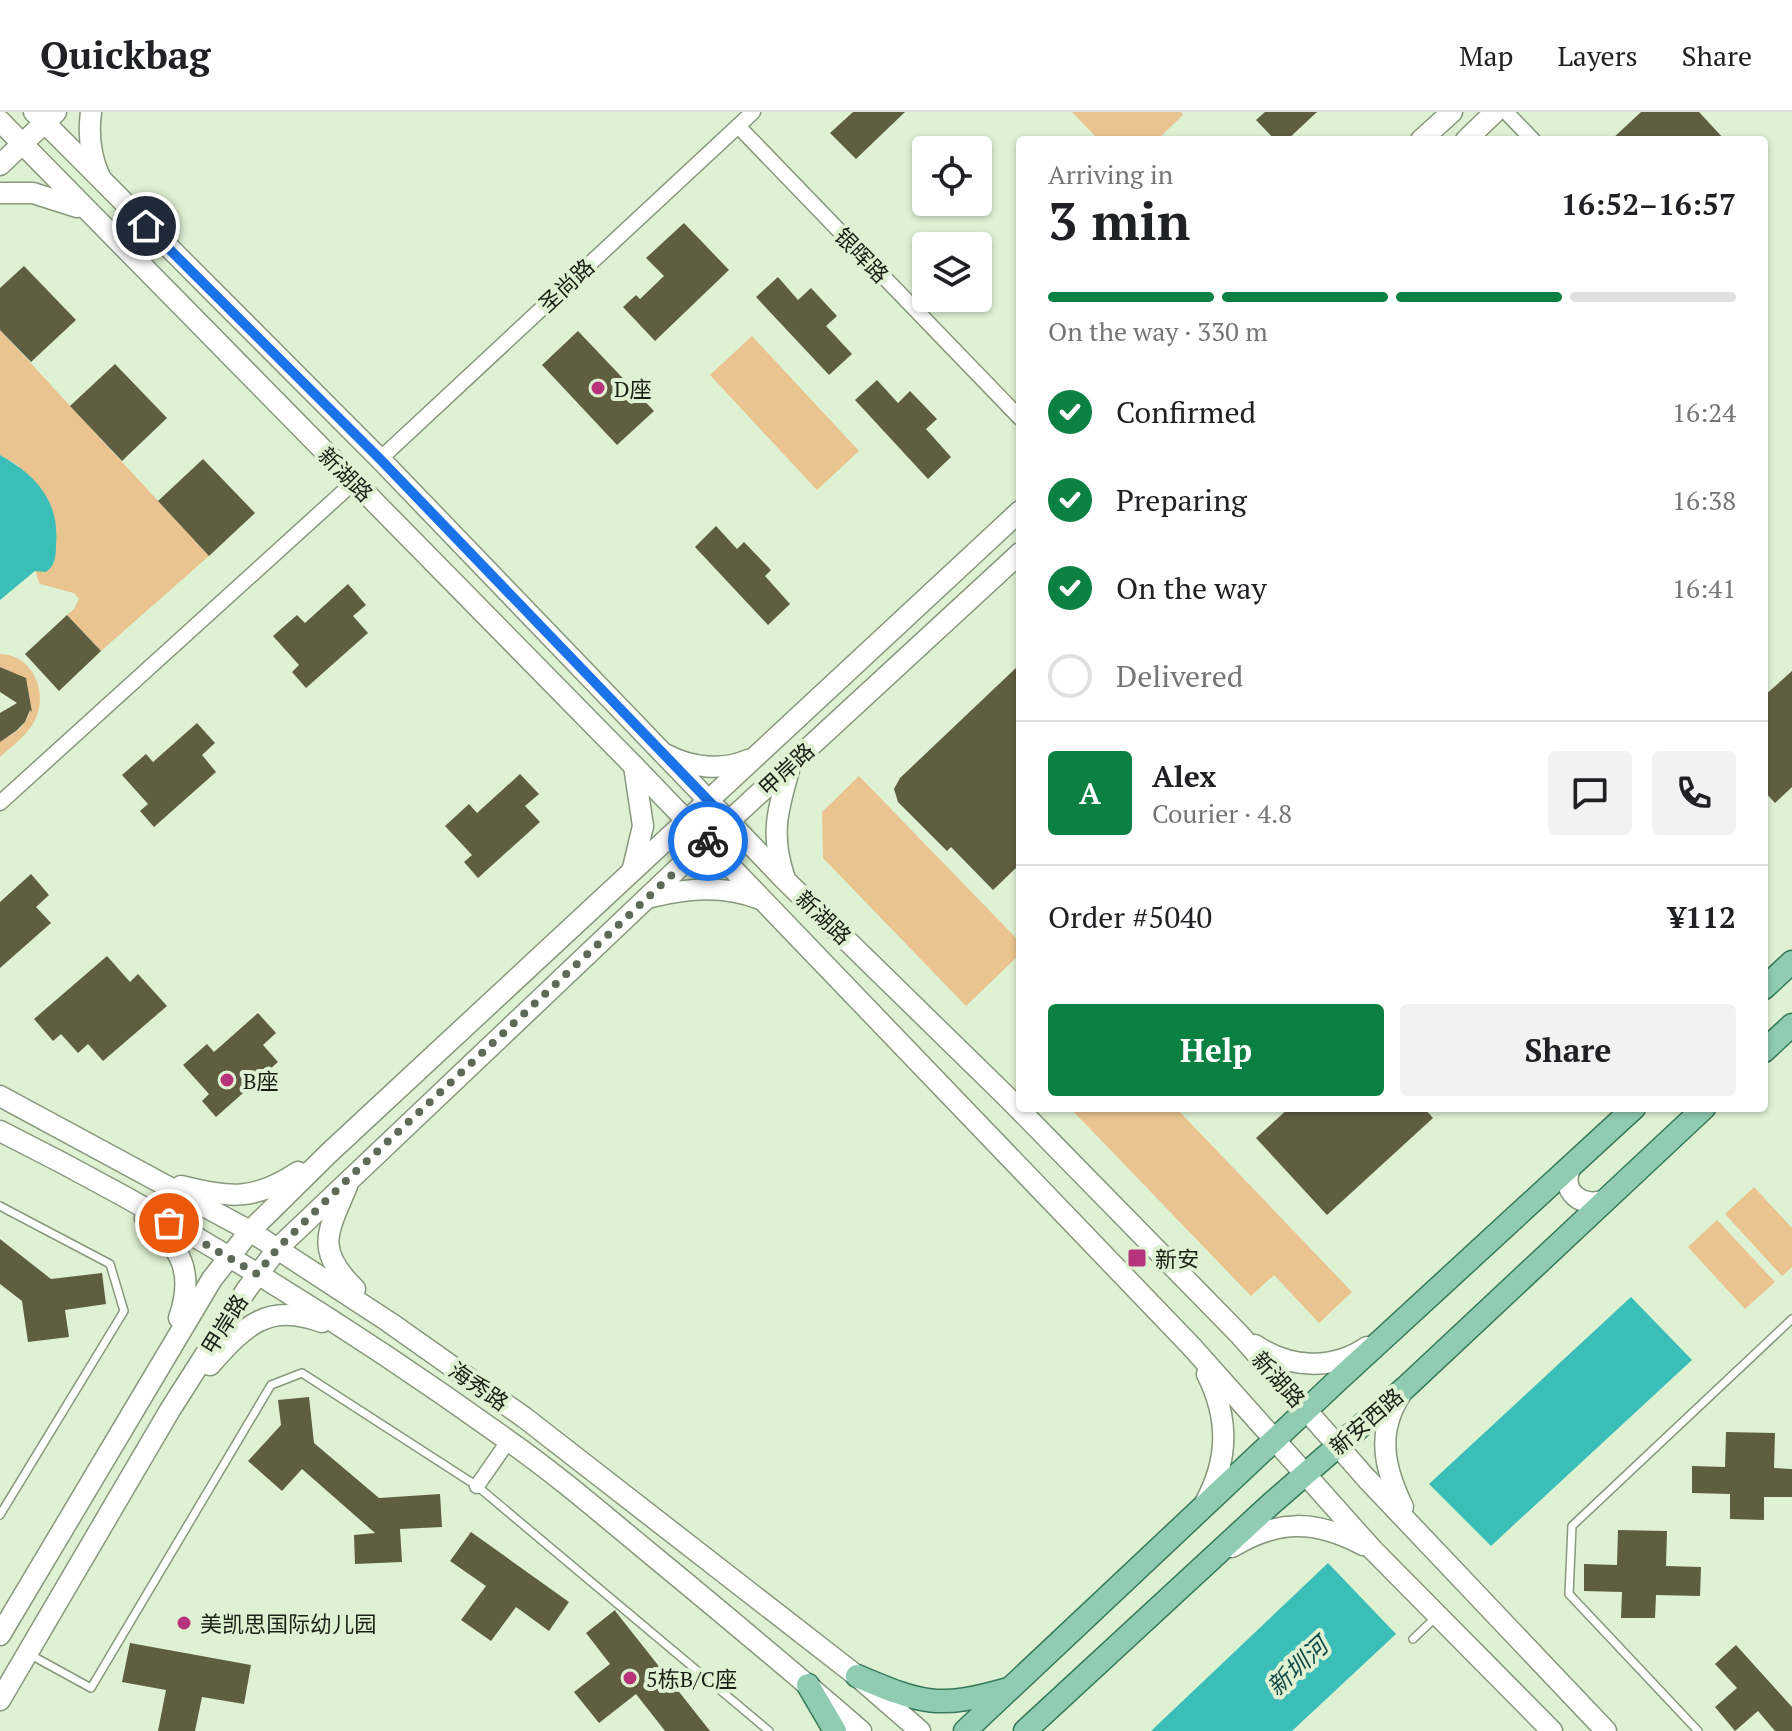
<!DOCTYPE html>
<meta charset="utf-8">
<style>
:root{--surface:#fff;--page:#f2f2f2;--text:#202124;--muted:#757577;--line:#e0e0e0;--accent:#0b8043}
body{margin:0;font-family:"PT Serif","Noto Sans SC",serif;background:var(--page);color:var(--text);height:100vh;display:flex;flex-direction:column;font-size:30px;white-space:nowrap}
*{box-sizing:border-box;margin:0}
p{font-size:26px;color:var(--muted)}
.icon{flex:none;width:44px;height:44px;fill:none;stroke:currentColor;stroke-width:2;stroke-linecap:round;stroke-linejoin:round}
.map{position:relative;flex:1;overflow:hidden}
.side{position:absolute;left:1016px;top:24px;width:752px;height:976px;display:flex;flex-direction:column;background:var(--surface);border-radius:8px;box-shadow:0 2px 6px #0004}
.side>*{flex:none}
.controls{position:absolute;left:912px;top:24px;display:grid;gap:16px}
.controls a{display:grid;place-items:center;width:80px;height:80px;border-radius:8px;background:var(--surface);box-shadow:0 2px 6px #0004;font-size:40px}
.pin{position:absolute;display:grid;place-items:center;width:68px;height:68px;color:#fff;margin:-34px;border:4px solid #fff;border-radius:50%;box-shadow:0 2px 8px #0007}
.courier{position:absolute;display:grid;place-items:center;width:80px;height:80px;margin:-40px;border:6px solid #1a73e8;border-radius:50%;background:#fff;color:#222;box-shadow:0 2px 10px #0007}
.summary em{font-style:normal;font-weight:700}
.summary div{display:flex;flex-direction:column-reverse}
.summary{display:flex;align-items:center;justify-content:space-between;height:136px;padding:0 32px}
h1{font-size:52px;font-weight:700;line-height:60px}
.bar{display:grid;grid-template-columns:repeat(4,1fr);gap:12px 8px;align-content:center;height:96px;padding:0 32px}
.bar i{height:10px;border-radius:6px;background:var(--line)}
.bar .active{background:var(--accent)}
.bar p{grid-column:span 4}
.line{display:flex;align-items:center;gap:20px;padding:0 32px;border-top:2px solid var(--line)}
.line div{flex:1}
.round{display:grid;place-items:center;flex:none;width:84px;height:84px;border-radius:8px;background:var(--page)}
ol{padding:0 32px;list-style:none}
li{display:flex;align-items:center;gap:24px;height:88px}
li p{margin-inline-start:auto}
li .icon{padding:8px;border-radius:50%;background:var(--accent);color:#fff;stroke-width:4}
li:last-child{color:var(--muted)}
li i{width:44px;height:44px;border:4px solid var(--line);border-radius:50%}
.primary-button{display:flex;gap:16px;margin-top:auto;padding:16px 32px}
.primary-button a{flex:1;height:92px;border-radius:8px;background:var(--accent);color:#fff;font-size:32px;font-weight:700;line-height:92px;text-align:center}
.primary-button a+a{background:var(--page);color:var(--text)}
header{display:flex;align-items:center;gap:48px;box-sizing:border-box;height:112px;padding:0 40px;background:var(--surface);border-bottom:2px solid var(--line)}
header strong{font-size:38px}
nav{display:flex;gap:44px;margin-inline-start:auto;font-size:28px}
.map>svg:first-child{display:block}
.green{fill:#e9c490}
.water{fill:#3bbeb7}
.building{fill:#605e41}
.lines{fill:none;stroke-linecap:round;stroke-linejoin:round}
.service-casing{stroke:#87987d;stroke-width:10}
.minor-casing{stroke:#87987d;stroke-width:17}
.secondary-casing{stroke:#87987d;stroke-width:23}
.primary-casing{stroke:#377a5a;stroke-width:25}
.service{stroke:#fff;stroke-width:7}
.minor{stroke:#fff;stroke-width:14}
.secondary{stroke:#fff;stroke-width:20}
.primary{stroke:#90ccb2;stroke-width:22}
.done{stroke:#5f6958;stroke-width:8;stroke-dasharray:0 14.4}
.route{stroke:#1a73e8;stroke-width:10}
.poi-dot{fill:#b7347c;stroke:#dff1d3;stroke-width:3}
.labels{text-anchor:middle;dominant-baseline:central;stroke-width:8;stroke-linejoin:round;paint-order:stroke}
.street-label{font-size:22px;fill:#1a2016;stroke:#dff1d3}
.poi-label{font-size:22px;fill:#1a2016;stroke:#dff1d3;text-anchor:start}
.water-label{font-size:24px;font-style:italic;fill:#104946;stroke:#dff1d3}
</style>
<header>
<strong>Quickbag</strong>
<nav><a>Map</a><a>Layers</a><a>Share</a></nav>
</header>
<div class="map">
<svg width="1792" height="1619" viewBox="0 0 1792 1619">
<rect width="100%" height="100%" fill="#dff1d3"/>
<g class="green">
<polygon points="1072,0 1181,0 1183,3 1157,28 1099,28"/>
<polygon points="0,218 209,444 101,539 67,503 74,497 79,487 74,481 40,472 37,465 19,354 0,343"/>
<polygon points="752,224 859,339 817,378 710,263"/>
<path d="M0,542C32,542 49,580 35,608C28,623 12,634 0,645V628C42,614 38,571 0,555Z"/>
<polygon points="859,664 1020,830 1020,842 966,894 823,746 822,700"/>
<polygon points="1070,996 1176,996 1352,1180 1319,1211 1274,1163 1251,1184"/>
<polygon points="1754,1075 1792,1116 1792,1155 1782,1164 1725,1102"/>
<polygon points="1717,1108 1775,1170 1745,1197 1688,1135"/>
</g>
<g class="water">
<path d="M0,343C36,363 60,389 56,433C56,444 55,454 46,460L35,459L0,488Z"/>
<polygon points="1631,1185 1692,1248 1491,1434 1429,1372"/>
<polygon points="1328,1451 1396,1522 1292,1619 1151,1619"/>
</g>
<g class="building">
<polygon points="853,0 905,0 856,47 830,21"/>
<polygon points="1265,0 1317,0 1287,28 1275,28 1256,8"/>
<polygon points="1641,0 1699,0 1725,28 1611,28"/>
<polygon points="684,111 729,158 655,229 623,195 636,183 640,187 664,164 646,146"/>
<polygon points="24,154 76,208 31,250 0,218 0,176"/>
<polygon points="778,165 798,188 811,176 837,204 826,214 852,242 829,263 756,185"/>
<polygon points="578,219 654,299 617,333 542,253"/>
<polygon points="115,252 167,306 122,349 70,294"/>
<polygon points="877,268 898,291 910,279 937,307 926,317 951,345 928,367 855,288"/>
<polygon points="203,347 255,401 209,444 158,389"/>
<polygon points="716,414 737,437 744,430 771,458 765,464 790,492 768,513 695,435"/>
<polygon points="348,472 366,493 353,504 368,521 306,576 292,560 299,553 273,524 297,503 305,511"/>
<polygon points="67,503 101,539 59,579 25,542"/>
<polygon points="1020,552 1020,752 993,778 951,735 947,739 898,690 894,677 900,666"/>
<polygon points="0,555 26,566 32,600 30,598 25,610 16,619 0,630 0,601 17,591 0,580"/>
<polygon points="1792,559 1792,675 1775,691 1764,679 1764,584"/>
<polygon points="197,611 215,631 202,643 216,660 154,715 140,699 148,692 122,663 146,642 153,650"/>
<polygon points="520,662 539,682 525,694 540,710 478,766 464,750 472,743 445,714 469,692 477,701"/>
<polygon points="31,762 49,783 36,795 51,811 0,856 0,790"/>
<polygon points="107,844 130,870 138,862 167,894 103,949 88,932 78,941 61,922 53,929 34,907"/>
<polygon points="258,901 276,921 263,933 278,950 216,1005 202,989 209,982 183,953 207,932 214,940"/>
<polygon points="1289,996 1424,996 1433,1006 1327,1103 1256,1026"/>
<polygon points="0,1127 51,1167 102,1161 106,1192 65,1198 69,1225 28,1230 22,1189 0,1172"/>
<polygon points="309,1285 314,1331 379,1386 440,1382 442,1415 400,1417 402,1450 355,1452 354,1423 375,1421 302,1357 282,1379 248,1349 281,1313 278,1288"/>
<polygon points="1726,1320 1775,1321 1774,1356 1792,1357 1792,1385 1764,1385 1764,1408 1730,1407 1730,1382 1692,1381 1692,1354 1725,1355"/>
<polygon points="1618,1418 1667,1419 1666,1454 1701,1455 1700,1484 1656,1483 1655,1506 1621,1506 1622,1480 1584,1479 1584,1452 1617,1453"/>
<polygon points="471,1420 569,1490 549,1519 516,1495 491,1529 461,1508 486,1474 450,1449"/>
<polygon points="615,1498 616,1500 710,1619 665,1619 636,1582 599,1611 574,1580 610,1552 586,1521"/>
<polygon points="130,1531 251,1553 244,1592 202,1585 195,1619 158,1619 166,1578 122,1570"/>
<polygon points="1736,1533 1792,1595 1792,1619 1775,1619 1758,1599 1735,1619 1715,1595 1737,1576 1715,1552"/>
</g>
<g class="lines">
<defs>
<g id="service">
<polyline points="0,1094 110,1152 124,1199 0,1403"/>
<polyline points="1413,1527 1436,1505"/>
<polyline points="29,1542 91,1576 271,1273 302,1261 477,1374 769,1619"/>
<polyline points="1698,1619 1569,1482 1572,1414 1792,1207"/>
</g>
<g id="minor">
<polyline points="1506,0 1533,28"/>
<polyline points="738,14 1020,306"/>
<polyline points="380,347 753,0"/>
<polyline points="0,691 354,370"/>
<polyline points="477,1374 509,1328"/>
</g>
<g id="secondary">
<polyline points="34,0 380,347 785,768 1008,986 1239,1222 1367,1367 1606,1619"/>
<path d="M91,0C88,23 90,44 100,65"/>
<polyline points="0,9 634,654 1191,1234 1372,1437 1552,1619"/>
<polyline points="1421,28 1452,0"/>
<polyline points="1466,28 1495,0"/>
<polyline points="0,53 56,0"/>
<polyline points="0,81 33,81 77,95"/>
<path d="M667,643C692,656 722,659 748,648"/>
<polyline points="633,756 643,714 634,654"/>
<path d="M784,764C770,722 778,696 790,655"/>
<path d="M651,785C689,776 723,773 760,787"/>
<polyline points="0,984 250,1119 389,1210 525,1306 857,1564 920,1619"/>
<path d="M0,1019C176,1107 346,1212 506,1327C559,1364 608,1407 658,1448C726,1504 794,1561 861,1619"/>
<path d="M1572,1053C1557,1078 1583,1099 1607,1087"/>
<path d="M181,1074C231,1086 254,1089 298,1060"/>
<path d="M347,1074C328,1120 314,1137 355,1177"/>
<path d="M145,1106C181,1135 195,1160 179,1206"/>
<path d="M1255,1233C1289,1256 1332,1259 1367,1235"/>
<path d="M210,1253C245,1214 267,1190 322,1210"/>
<path d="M1401,1282C1376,1320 1384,1356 1403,1395"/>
<path d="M1205,1391C1229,1347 1229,1306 1207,1262"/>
<path d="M1232,1435C1278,1407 1316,1408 1363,1433"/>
<polyline points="0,1523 212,1167 250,1119 329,1041 1020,399"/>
<polyline points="0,1588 170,1298 247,1177 278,1136 688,747 1020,441"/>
</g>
<g id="primary">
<polyline points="1764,876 1792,850"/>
<polyline points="1764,939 1792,913"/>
<path d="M857,1564C923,1592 938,1597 1008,1577"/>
<polyline points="808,1573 835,1619"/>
<polyline points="965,1619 1336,1270 1634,996"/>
<polyline points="1025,1619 1272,1391 1406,1275 1704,996"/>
</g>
</defs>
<use href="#service" class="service-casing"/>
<use href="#minor" class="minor-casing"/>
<use href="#secondary" class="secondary-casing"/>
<use href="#primary" class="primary-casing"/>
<use href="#service" class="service"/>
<use href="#minor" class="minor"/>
<use href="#secondary" class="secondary"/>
<use href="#primary" class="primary"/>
</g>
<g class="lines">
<polyline class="done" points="169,1111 257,1162 278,1136 351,1064 708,729"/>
<polyline class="route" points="146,114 380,347 729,710 708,729"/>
</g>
<g class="poi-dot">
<circle cx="598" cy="276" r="8"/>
<circle cx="227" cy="968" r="8"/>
<rect x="1127" y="1136" width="20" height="20" rx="4"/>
<circle cx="184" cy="1511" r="8"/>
<circle cx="630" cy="1566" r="8"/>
</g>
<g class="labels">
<g class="street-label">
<text transform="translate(862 143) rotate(46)">银晖路</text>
<text transform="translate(566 173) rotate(-43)">圣尚路</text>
<text transform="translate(346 362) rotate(45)">新湖路</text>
<text transform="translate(786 657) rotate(-43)">甲岸路</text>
<text transform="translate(824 805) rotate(44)">新湖路</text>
<text transform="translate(224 1212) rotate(-58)">甲岸路</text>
<text transform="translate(1279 1267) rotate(48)">新湖路</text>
<text transform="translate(479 1274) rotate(35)">海秀路</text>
<text transform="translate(1366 1309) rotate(-41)">新安西路</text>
</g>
<g class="poi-label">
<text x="614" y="276">D座</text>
<text x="243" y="968">B座</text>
<text x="1155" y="1146">新安</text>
<text x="200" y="1511">美凯思国际幼儿园</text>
<text x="646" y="1566">5栋B/C座</text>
</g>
<g class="water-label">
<text transform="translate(1297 1554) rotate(-43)">新圳河</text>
</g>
</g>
</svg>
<div class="controls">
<a><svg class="icon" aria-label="locate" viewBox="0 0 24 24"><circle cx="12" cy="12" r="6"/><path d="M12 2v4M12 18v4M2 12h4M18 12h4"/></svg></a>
<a><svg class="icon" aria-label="layers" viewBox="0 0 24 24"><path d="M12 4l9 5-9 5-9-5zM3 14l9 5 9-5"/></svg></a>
</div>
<div class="pin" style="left:169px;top:1111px;background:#ea580c"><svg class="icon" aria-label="bag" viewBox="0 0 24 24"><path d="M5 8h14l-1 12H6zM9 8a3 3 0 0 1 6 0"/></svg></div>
<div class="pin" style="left:146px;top:114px;background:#1f2937"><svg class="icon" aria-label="home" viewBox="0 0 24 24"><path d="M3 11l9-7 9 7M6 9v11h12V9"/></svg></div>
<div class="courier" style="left:708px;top:729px"><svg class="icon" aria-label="bike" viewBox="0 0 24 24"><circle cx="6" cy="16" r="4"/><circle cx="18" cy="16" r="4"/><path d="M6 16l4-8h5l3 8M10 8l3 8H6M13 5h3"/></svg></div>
<section class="side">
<div class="summary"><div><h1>3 min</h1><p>Arriving in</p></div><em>16:52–16:57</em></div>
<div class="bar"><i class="active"></i><i class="active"></i><i class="active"></i><i></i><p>On the way · 330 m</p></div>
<ol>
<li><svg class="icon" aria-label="check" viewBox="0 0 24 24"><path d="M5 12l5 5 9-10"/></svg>Confirmed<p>16:24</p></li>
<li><svg class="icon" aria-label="check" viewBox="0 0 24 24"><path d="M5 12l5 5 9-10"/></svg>Preparing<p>16:38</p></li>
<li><svg class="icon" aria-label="check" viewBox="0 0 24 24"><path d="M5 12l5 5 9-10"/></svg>On the way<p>16:41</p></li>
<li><i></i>Delivered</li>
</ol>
<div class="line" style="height:144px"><b class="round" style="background:var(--accent);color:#fff">A</b><div><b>Alex</b><p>Courier · 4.8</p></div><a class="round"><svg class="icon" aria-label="chat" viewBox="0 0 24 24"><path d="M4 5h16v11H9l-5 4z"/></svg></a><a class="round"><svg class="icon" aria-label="phone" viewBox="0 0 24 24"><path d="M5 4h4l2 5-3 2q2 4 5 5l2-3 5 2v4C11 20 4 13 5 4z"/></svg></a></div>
<div class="line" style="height:104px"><div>Order #5040</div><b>¥112</b></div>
<div class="primary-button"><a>Help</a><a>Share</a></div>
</section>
</div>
